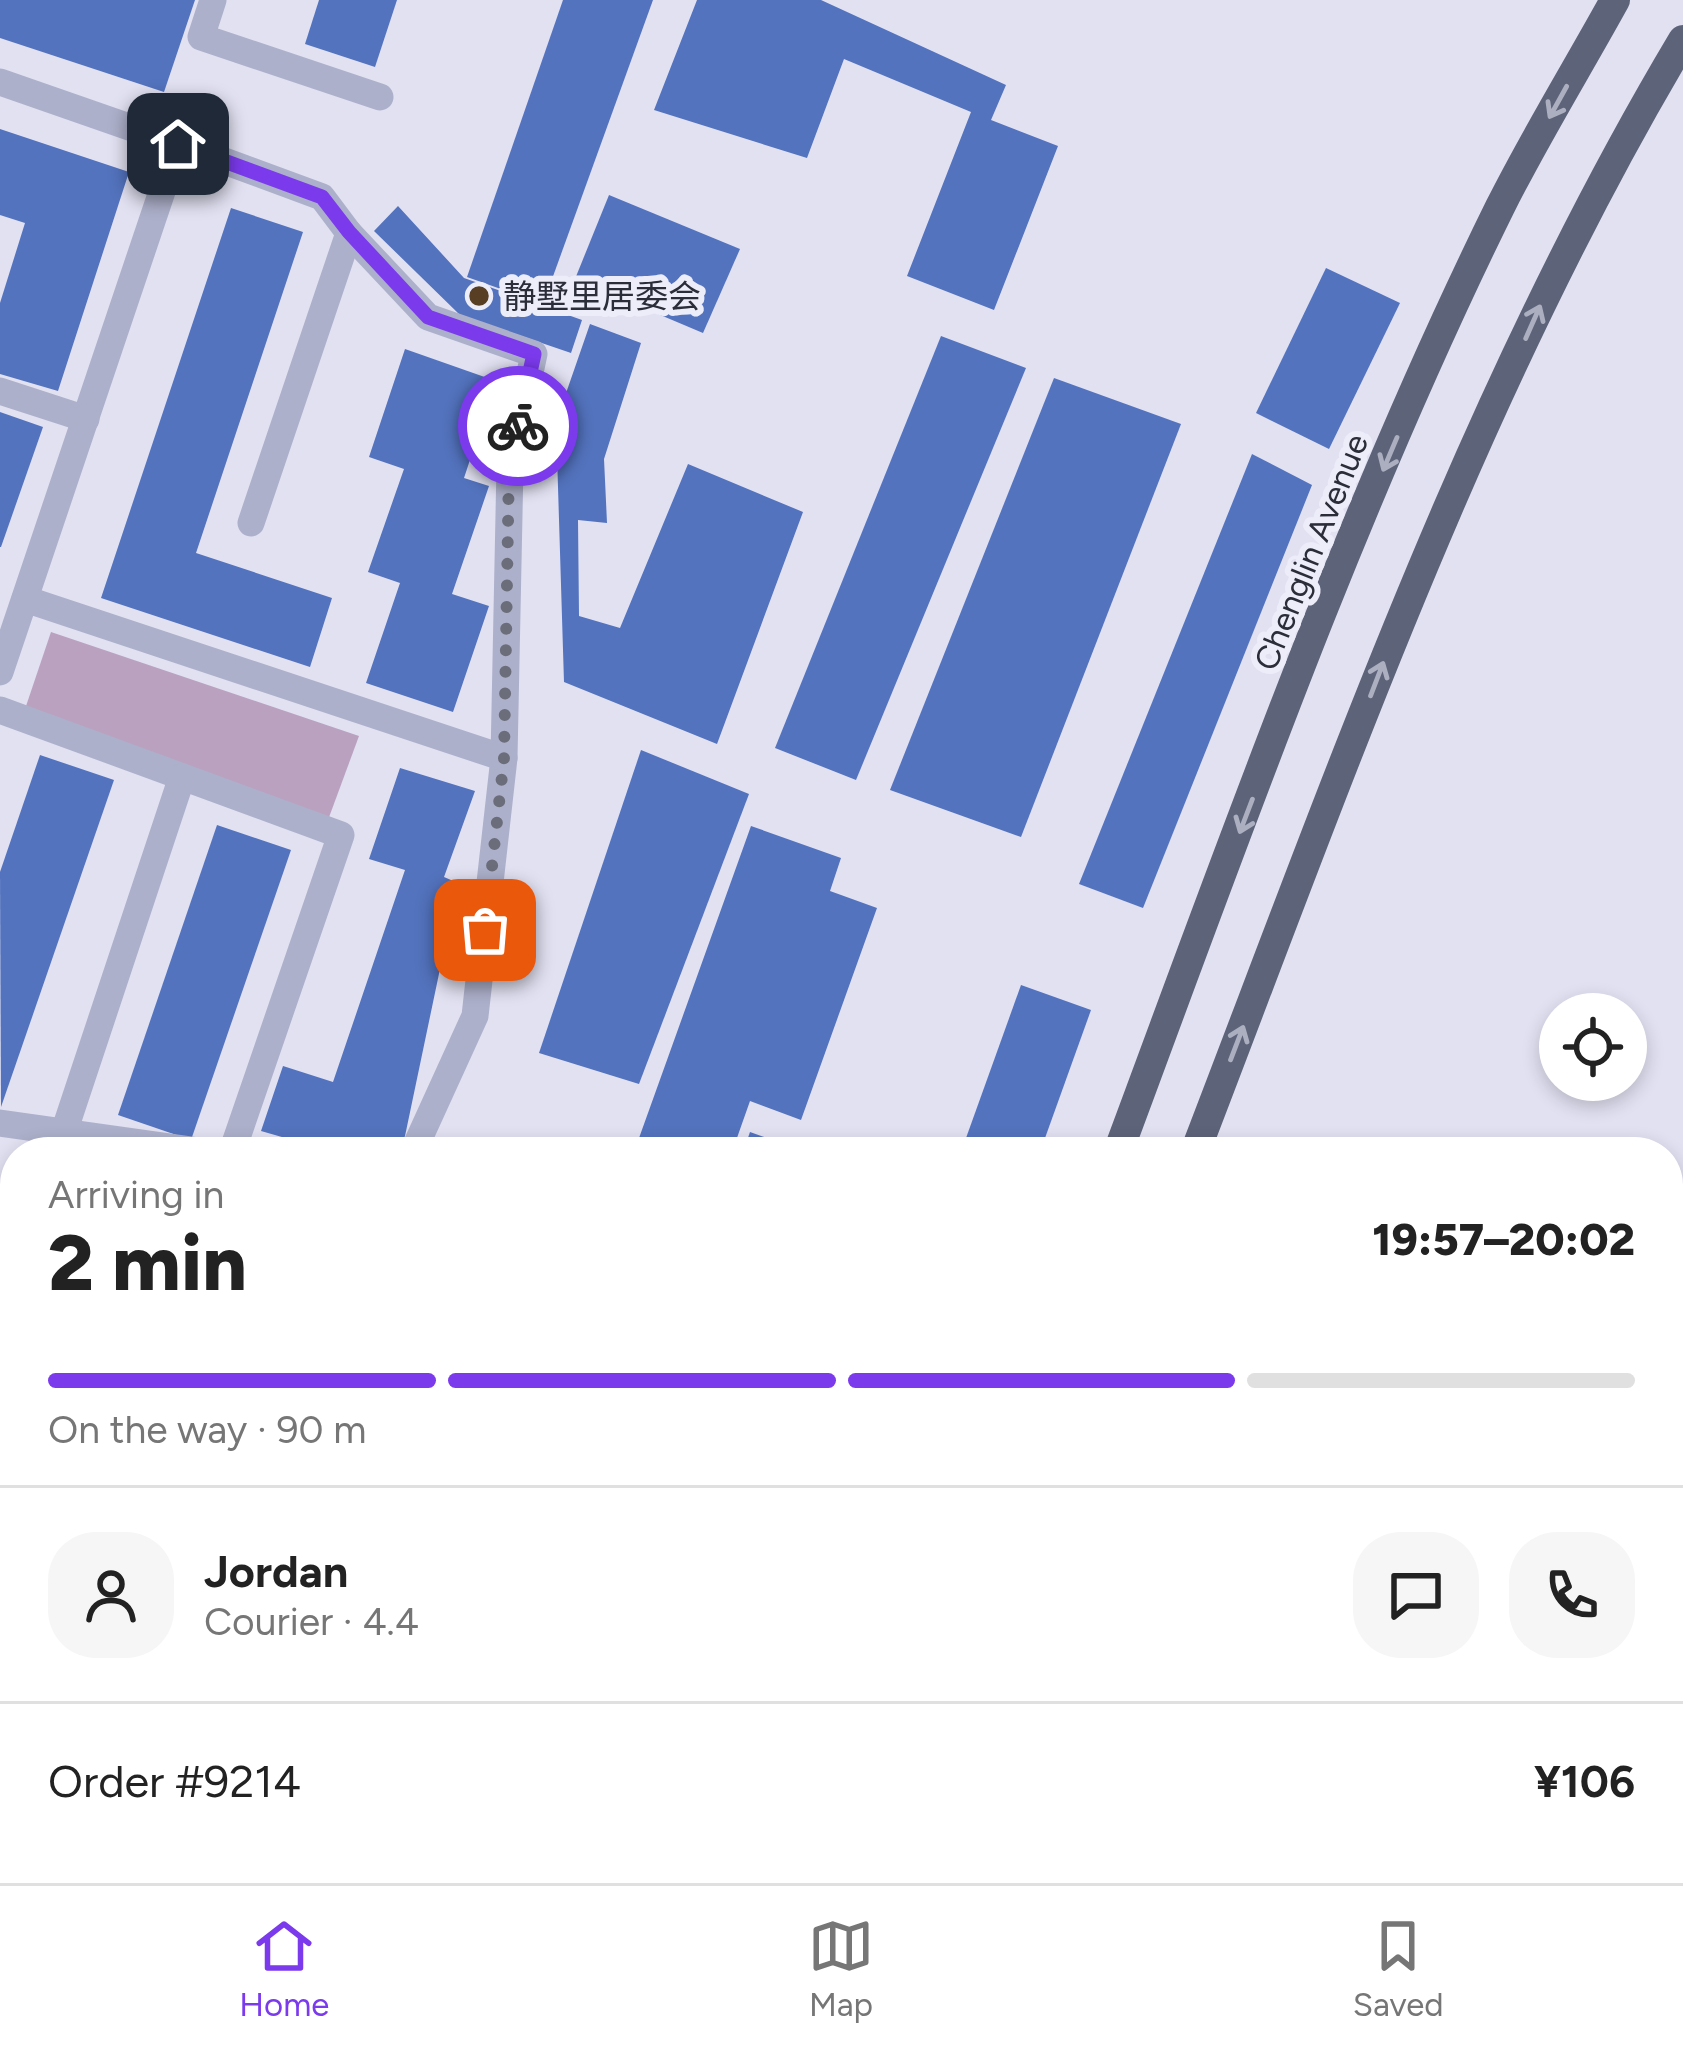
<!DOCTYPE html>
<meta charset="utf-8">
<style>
:root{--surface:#fff;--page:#f6f6f6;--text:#222;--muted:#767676;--line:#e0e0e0;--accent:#7c3aed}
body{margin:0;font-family:Figtree,"Noto Sans SC",sans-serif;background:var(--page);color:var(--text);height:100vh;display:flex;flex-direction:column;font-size:45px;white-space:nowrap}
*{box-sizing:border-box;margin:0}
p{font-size:39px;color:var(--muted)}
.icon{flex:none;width:66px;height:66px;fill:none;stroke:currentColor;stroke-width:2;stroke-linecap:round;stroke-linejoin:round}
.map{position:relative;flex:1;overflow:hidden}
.details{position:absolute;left:0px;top:1137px;width:1683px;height:747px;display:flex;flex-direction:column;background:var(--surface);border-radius:48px 48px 0 0;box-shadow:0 6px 18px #0003}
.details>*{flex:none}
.buttons{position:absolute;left:1539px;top:993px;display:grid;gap:24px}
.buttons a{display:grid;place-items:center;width:108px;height:108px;border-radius:50%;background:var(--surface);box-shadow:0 6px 18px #0003;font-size:60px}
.pin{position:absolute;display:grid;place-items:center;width:102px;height:102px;color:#fff;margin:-51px;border-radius:24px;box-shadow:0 6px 18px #0006}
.courier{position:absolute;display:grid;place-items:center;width:120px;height:120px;margin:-60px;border:9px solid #7c3aed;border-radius:50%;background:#fff;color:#222;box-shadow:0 3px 15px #0007}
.headline em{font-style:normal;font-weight:800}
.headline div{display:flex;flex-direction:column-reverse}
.headline{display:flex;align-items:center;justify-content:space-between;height:204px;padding:0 48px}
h1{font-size:78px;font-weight:800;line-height:90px}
.bar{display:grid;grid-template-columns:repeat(4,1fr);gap:18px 12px;align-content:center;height:144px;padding:0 48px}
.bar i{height:15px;border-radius:9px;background:var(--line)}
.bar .on{background:var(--accent)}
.bar p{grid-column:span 4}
.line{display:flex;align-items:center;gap:30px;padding:0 48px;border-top:3px solid var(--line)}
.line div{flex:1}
.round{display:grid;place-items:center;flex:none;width:126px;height:126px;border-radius:48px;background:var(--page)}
.dock{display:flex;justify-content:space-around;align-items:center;height:168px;border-top:3px solid var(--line);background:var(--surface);font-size:33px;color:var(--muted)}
.dock a{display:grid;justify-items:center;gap:6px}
.dock .on{color:var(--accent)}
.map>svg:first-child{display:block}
.green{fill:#baa1c0}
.building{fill:#5373be}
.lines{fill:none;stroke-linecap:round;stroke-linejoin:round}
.minor{stroke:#adb0ca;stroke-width:27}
.secondary{stroke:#7e849d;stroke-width:30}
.primary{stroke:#5d6379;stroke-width:30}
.oneway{stroke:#acafc0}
.done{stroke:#6b6d7a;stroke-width:12;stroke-dasharray:0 21.6}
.route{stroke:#7c3aed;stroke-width:15}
.poi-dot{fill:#583f23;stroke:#ededfa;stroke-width:4.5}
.labels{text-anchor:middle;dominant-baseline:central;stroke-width:12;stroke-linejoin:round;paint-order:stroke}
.poi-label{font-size:33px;fill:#2b2e39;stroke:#ededfa;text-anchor:start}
.street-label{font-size:33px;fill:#2b2e39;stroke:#ededfa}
</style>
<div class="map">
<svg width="1683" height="1883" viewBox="0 0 1683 1883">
<rect width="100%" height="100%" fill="#e1e1f2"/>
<polygon class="green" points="51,632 359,736 328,820 24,712"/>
<g class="building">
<polygon points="0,0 195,0 164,92 0,38"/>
<polygon points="319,0 397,0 375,67 305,44"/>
<polygon points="563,0 653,0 543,304 467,277"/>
<polygon points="697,0 821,0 1006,85 991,120 1058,146 994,310 907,276 971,112 844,59 807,158 654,110"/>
<polygon points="0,129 129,172 58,391 0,374 0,303 25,223 0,215"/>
<polygon points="609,195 740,249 703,333 575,279"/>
<polygon points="398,206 464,278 582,320 571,353 460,315 374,231"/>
<polygon points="231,208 303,232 196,553 332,598 310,667 101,598"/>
<polygon points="1326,268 1400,303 1329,449 1256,413"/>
<polygon points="590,324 641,343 604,459 607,523 578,520 579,616 620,628 688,464 803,512 717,744 564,682 556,422"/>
<polygon points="941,336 1026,368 856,780 775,748"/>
<polygon points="405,349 496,381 464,478 489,486 452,594 489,606 453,712 366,683 400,583 368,572 404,469 369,457"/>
<polygon points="1054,378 1181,424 1021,837 890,790"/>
<polygon points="0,412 43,427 1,547 0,547"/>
<polygon points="1252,454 1312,485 1143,908 1079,884"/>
<polygon points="641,750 749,794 639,1084 539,1053"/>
<polygon points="40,755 114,780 1,1107 0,872"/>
<polygon points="400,768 475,791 444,877 458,883 405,1136 398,1152 334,1152 261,1131 283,1066 333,1082 405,870 369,859"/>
<polygon points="217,825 291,850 191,1140 118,1115"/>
<polygon points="751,826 841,858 830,891 877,908 801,1120 750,1101 732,1152 634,1152"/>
<polygon points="1021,985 1091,1010 1040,1152 961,1152"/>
<polygon points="750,1132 804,1151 804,1152 743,1152"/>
<polygon points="0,1437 15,1442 15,1553 0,1547"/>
</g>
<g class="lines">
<g class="minor">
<polyline points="213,0 201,37 380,97"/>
<polyline points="0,82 178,144 0,672"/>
<polyline points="178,144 322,197 349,233 428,317 534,354 510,466 504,758 475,1016 413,1152"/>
<polyline points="0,391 86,419"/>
<polyline points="251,523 349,233"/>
<polyline points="25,599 504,758"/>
<polyline points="0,710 341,835 232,1152"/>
<polyline points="0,1123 206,1152"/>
<polyline points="64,1132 182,777"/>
<polyline points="1668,1527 1683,1533"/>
<polyline points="1668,1571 1683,1577"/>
</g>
<polyline class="secondary" points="0,1874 22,1883"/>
<g class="primary">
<path d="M1118,1152C1236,835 1350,511 1500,207C1535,137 1577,69 1615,0"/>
<path d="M1195,1152C1340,775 1475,388 1683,40"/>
<polyline points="843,1883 848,1869"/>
<polyline points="919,1883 925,1869"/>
</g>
</g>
<defs><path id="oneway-shaft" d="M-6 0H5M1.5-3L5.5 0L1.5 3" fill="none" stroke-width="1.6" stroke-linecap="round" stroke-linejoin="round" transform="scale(3)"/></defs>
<g class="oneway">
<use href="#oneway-shaft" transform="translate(1558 102) rotate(119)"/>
<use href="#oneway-shaft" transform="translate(1533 322) rotate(-66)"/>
<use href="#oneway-shaft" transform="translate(1390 454) rotate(113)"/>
<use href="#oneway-shaft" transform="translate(1377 679) rotate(-69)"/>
<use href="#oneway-shaft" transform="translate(1246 816) rotate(111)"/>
<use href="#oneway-shaft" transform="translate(1237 1043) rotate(-69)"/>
</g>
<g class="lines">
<polyline class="done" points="485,930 504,758 509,466 518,426"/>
<polyline class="route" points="178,144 322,197 349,232 428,317 534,354 518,426"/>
</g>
<circle class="poi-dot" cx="479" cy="296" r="12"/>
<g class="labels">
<g class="poi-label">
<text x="503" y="296">静墅里居委会</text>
</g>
<g class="street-label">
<text transform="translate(1311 552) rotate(-68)">Chenglin Avenue</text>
</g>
</g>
</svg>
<div class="buttons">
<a><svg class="icon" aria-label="locate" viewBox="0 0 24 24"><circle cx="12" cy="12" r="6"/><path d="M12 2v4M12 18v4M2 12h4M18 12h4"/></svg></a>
</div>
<div class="pin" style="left:485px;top:930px;background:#ea580c"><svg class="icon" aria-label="bag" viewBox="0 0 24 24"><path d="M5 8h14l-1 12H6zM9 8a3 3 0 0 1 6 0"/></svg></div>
<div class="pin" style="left:178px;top:144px;background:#1f2937"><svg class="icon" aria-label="home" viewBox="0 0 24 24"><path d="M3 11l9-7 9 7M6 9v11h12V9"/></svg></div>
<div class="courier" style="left:518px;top:426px"><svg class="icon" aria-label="bike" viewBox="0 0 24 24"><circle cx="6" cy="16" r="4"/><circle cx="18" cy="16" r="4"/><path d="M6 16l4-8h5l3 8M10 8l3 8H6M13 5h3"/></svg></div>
<section class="details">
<div class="headline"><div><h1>2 min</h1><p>Arriving in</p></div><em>19:57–20:02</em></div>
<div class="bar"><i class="on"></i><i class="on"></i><i class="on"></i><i></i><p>On the way · 90 m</p></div>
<div class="line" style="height:216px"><a class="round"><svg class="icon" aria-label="person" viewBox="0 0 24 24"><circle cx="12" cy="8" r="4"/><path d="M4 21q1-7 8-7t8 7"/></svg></a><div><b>Jordan</b><p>Courier · 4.4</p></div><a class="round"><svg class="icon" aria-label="chat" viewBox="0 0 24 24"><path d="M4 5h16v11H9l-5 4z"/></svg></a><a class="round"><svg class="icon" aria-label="phone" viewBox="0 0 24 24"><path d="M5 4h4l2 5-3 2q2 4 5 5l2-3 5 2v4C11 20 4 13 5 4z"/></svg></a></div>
<div class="line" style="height:156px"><div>Order #9214</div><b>¥106</b></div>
</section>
</div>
<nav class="dock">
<a class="on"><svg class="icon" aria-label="home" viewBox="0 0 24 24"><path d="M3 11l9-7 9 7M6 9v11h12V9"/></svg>Home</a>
<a><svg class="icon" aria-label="map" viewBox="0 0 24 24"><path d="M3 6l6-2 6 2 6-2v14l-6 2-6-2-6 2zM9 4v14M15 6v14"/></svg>Map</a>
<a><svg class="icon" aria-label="saved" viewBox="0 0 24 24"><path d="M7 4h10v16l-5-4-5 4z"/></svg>Saved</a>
</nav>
